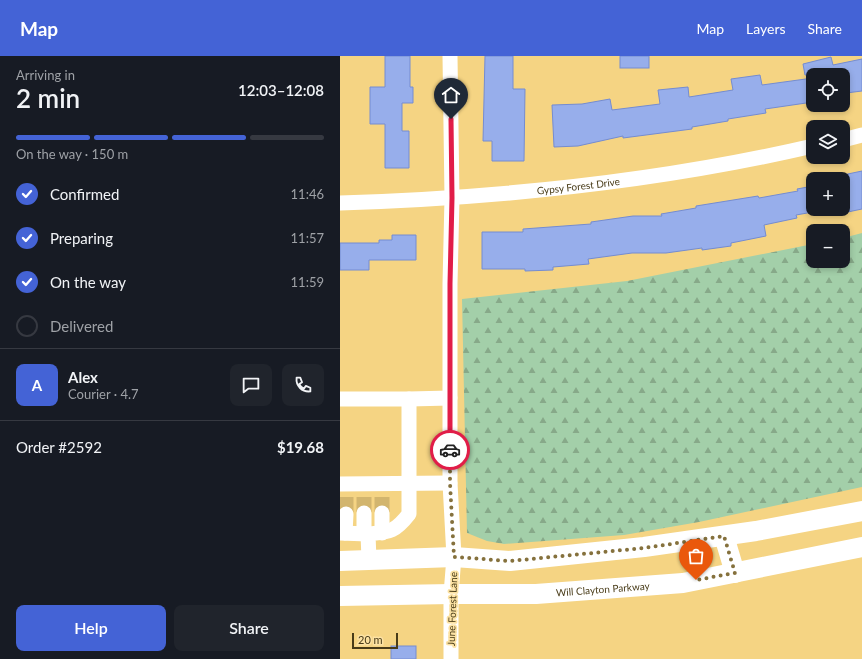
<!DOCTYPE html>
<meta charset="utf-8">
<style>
:root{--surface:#171b24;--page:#20242c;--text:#f1f3f6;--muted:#9ea1a6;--line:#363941;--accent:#4463d6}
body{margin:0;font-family:Lato,sans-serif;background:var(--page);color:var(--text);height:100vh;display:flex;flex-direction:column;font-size:15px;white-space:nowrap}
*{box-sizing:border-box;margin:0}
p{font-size:13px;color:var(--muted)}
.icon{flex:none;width:22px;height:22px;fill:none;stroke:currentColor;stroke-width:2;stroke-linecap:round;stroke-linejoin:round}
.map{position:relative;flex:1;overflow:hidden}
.side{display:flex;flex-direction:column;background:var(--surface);width:340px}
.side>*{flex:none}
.fabs{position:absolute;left:466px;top:12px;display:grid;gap:8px}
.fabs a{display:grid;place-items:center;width:44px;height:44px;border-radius:8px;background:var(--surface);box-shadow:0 2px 6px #0003;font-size:20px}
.scale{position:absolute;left:12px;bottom:10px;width:46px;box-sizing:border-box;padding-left:4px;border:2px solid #483b18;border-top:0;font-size:11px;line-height:14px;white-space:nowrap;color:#483b18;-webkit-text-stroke:3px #fce2a3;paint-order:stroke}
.pin{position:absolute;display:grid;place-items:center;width:34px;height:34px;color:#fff;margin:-41px -17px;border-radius:50% 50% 50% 0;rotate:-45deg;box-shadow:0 0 4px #0007}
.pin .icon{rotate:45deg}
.courier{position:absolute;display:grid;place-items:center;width:40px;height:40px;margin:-20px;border:3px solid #e11d48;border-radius:50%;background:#fff;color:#222;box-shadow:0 1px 5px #0007}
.headline em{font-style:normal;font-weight:600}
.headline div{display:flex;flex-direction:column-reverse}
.headline{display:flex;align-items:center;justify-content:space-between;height:68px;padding:0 16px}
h1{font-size:26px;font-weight:600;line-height:30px}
.bar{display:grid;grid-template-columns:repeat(4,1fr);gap:6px 4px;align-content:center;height:48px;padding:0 16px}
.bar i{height:5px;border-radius:3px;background:var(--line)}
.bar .current{background:var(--accent)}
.bar p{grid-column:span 4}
.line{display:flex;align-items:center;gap:10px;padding:0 16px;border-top:1px solid var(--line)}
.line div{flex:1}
.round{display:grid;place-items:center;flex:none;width:42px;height:42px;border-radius:8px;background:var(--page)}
ol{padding:0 16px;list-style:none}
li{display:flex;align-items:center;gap:12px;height:44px}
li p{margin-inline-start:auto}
li .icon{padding:4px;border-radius:50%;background:var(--accent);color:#fff;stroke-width:4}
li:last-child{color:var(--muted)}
li i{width:22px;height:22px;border:2px solid var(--line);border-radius:50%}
.primary-button{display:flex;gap:8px;margin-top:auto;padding:8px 16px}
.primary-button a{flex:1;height:46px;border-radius:8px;background:var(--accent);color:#fff;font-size:16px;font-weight:600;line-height:46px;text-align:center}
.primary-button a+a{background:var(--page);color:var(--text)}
header{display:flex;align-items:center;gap:24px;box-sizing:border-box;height:56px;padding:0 20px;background:var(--accent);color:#fff}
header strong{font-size:19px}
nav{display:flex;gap:22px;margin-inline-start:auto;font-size:14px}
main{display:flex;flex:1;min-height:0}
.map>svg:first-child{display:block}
.forest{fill:url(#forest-firs)}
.building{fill:#97aeeb;stroke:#748cd1}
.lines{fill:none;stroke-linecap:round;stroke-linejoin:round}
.minor-tunnel{stroke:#d2b56e;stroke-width:15;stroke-dasharray:15 8;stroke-linecap:butt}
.minor{stroke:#fff;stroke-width:15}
.major{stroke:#fff;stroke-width:20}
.done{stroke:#85713d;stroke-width:4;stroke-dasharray:0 7.2}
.route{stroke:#e11d48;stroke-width:5}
.labels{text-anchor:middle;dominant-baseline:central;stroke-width:3.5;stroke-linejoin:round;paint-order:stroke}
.street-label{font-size:10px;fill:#483b18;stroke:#fce2a3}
</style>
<header>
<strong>Map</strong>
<nav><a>Map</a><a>Layers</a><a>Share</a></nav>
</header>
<main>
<section class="side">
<div class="headline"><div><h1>2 min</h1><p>Arriving in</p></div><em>12:03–12:08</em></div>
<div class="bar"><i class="current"></i><i class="current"></i><i class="current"></i><i></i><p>On the way · 150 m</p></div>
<ol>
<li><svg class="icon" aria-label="check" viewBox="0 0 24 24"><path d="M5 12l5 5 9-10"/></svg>Confirmed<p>11:46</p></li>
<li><svg class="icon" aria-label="check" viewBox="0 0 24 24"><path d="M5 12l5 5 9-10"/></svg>Preparing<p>11:57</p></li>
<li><svg class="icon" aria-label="check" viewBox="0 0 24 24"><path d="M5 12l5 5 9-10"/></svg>On the way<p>11:59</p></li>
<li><i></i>Delivered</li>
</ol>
<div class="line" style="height:72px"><b class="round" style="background:var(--accent);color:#fff">A</b><div><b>Alex</b><p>Courier · 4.7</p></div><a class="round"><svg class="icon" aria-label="chat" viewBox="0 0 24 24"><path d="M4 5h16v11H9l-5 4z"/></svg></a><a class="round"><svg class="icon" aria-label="phone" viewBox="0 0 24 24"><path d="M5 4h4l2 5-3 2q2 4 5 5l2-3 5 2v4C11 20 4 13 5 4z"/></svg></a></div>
<div class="line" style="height:52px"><div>Order #2592</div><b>$19.68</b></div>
<div class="primary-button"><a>Help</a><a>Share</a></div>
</section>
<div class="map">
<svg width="522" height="603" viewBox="0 0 522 603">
<defs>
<pattern id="forest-firs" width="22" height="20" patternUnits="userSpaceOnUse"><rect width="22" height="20" fill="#a3cfa9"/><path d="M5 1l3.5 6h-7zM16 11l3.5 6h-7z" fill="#87a989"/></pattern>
</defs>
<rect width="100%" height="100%" fill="#f5d483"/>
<polygon class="forest" points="522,177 522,431 359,466 284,479 164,488 147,485 127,477 122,243 287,225 473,188 473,205 503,205 503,182"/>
<g class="building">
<polygon points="45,0 70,0 70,31 73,31 73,47 62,47 62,75 69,75 69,112 45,112 45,68 30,68 30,31 45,31"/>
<polygon points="145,0 173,0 173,33 185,33 184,105 152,105 152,85 143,85"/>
<rect x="280" y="0" width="29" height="12"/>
<polygon points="491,1 493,9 522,3 522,35 506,37 503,19 465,19 463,8"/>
<polygon points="420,19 422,29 473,22 473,46 425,53 426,57 388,63 388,65 352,71 352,73 283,82 283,80 238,90 214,91 212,49 242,48 270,43 272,54 320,48 318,34 348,31 349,41 393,34 391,23"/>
<polygon points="522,115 522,153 503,157 503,119"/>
<polygon points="473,130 473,156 456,159 457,162 424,169 426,180 391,187 391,190 362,194 362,192 326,197 292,197 248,203 249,208 213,211 213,214 185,215 185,213 142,213 142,176 183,176 183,173 251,168 251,166 293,160 322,160 321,158 356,152 356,150 418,140 419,142 458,135 457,133"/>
<polygon points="52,179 76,179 76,204 29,204 29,214 0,214 0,187 39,187 39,184 52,184"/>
<rect x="51" y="590" width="25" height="13"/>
</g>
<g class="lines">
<g class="minor-tunnel">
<polyline points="6,441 6,458"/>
<polyline points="24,441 24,457"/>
<polyline points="42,441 42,457"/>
</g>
<g class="minor">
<polyline points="110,0 112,142 110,228 110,427 114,501 111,538 111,603"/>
<polyline points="503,84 522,79"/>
<path id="s1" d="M0,147C159,142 318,126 473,90"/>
<polyline points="0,343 69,343 110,342"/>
<polyline points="0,428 110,427"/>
<polyline points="24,457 24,478"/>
<polyline points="0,477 28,478"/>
<polyline points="5,477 6,458"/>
<polyline points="42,477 42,457"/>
<path d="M29,504L28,478C50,476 55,476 69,458V343"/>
</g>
<g class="major">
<polyline points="384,480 395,517"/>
<polyline points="0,505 114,501 170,505 304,491 416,475 522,455"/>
<path id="s2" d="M0,540L111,538H196L343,527L522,491"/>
</g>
</g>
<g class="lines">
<polyline class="done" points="110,394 110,427 114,501 170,505 304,492 384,480 395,517 356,524"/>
<polyline class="route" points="110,394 110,228 112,142 111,63"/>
</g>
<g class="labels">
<g class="street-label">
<text stroke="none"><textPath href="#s1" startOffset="239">Gypsy Forest Drive</textPath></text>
<text stroke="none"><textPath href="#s2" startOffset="263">Will Clayton Parkway</textPath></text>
<text transform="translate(112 553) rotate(-88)">June Forest Lane</text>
</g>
</g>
</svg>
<div class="fabs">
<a><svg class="icon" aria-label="locate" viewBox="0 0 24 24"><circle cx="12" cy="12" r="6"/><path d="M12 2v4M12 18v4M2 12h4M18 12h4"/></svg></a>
<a><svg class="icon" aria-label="layers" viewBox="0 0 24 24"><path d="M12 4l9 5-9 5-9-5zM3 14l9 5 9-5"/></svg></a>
<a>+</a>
<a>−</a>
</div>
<div class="scale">20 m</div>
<div class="pin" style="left:356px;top:524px;background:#ea580c"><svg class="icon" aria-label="bag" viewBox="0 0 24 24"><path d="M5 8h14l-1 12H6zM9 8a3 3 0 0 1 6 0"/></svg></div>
<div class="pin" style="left:111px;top:63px;background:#1f2937"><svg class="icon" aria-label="home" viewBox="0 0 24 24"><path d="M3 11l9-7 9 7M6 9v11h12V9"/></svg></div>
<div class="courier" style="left:110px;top:394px"><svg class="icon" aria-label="car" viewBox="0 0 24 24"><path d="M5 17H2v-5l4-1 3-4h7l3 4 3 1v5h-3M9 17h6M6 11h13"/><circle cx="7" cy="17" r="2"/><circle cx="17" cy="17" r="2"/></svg></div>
</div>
</main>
